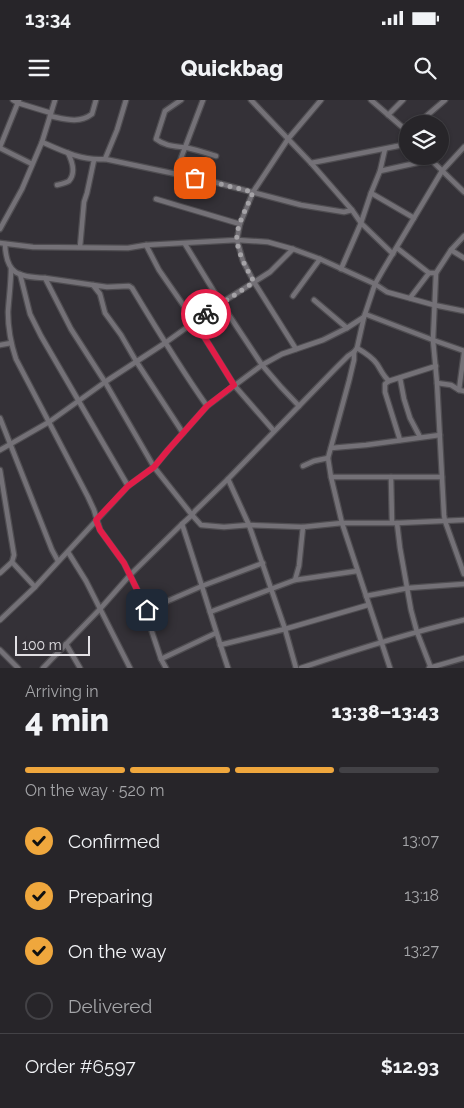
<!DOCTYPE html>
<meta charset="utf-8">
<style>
:root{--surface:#272529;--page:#2f2d31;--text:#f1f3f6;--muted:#a4a5a8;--line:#434246;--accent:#efa73d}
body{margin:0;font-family:Raleway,sans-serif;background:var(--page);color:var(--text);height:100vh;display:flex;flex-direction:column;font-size:19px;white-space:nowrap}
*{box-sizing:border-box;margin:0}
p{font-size:16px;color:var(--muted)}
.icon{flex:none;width:28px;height:28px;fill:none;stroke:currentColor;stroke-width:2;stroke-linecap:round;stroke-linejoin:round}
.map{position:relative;height:568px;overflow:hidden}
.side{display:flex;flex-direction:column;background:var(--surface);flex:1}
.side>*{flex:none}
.tools{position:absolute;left:399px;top:15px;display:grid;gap:10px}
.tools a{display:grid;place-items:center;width:50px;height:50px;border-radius:50%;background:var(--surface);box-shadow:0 1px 4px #0004,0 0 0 1px var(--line);font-size:25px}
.scale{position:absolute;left:15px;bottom:12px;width:75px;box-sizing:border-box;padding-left:5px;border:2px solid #e2e0e4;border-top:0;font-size:14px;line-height:18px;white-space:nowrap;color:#e2e0e4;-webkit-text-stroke:4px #343137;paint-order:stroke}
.pin{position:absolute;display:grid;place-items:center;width:42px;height:42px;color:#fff;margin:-21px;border-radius:10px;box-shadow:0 2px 8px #0006}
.courier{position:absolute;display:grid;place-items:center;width:50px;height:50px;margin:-25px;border:4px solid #e11d48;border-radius:50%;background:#fff;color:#222;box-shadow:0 1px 6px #0007}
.summary em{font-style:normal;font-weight:800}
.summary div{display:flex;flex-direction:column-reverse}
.summary{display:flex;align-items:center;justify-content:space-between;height:85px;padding:0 25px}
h1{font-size:32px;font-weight:800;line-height:38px}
.bar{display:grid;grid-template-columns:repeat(4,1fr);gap:8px 5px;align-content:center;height:60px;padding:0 25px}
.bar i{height:6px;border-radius:4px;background:var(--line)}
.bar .on{background:var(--accent)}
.bar p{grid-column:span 4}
.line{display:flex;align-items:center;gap:12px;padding:0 25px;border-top:1px solid var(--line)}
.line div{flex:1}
ol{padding:0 25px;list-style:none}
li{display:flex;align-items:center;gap:15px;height:55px}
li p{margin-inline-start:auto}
li .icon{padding:5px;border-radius:50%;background:var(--accent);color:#111;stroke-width:4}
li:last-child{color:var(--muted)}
li i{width:28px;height:28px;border:2px solid var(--line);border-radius:50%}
.status{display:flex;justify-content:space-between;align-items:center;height:35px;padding:0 25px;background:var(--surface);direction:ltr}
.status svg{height:14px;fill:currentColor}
header{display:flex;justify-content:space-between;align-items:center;height:65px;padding:0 25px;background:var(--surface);font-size:22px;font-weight:800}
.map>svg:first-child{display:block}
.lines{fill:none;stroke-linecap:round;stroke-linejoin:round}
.street-casing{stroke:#4f4d51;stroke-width:7}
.street{stroke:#747177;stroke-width:4.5}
.done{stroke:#a5a3a7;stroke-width:5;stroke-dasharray:0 9}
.route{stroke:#e11d48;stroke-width:6}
</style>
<div class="status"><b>13:34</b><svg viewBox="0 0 49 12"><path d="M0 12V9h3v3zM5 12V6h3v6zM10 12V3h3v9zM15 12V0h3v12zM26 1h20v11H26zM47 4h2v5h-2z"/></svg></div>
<header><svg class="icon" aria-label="menu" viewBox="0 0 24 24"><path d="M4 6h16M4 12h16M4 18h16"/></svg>Quickbag<svg class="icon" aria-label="search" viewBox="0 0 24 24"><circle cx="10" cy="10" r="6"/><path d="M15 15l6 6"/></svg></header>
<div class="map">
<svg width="464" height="568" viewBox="0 0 464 568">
<rect width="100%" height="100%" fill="#343137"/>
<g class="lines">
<defs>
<g id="street">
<polyline points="13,0 18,3 51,13"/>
<path d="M181,0L165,11L156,39C166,47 177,46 188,48C197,50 206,53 216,56"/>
<polyline points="251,0 311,63 352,110 361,123 393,154"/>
<polyline points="371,0 408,32"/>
<polyline points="388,15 403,0"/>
<path d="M50,16C65,19 79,24 92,14L96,0"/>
<polyline points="417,24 445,0"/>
<path d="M42,42C62,51 83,61 105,59L214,82L301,105L344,112L352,110"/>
<polyline points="0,47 19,0"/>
<polyline points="0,48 32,64"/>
<polyline points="427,56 464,92"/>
<polyline points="105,59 117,30 126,0"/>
<polyline points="311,63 408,44"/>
<polyline points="380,71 430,60"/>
<polyline points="175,74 203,0"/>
<path d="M57,85C61,84 66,83 69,81C76,73 72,61 68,53"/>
<polyline points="371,93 414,118"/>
<polyline points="156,99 240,124"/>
<polyline points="0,129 22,89 42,42 55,0"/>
<polyline points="0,143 33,147 128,148 146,145 237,140 268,142 293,149 320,159 375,184 387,192 434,205 464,211"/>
<path d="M5,144C6,174 18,177 45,178L71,229L105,282L154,367L192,415L201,425L224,427L249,425L303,427L342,423H397L464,420"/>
<polyline points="185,144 221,203 262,265 281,287 299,306"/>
<polyline points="146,145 159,170 195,222 234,285 274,331"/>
<polyline points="80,147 84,102 87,93 94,60"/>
<polyline points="397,148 429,173"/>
<polyline points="451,150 464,158"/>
<path d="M11,168C11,183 9,197 8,212C8,228 11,244 16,259L88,397L94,410L100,430L124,463L147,510L152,532L161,559L166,568"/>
<polyline points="341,169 361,123 371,93 380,71 385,49"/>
<polyline points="436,173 433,240 437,283 444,415 445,421 464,474"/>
<polyline points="20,174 30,214 41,236 128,386"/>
<polyline points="45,178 93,185"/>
<polyline points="293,196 320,159"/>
<polyline points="410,198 429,173 436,173 451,150 464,136"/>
<polyline points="314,200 347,228"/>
<polyline points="365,214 433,240 464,251"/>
<polyline points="364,217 357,248 354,252 354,260 349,281 328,358 331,377 342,423 390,568"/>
<polyline points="0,245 11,243"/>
<path d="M357,248C364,252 372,257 377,264C381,270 383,276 389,281L436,266"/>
<polyline points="296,249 254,182 243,161 237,140 238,134 240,124 253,92 288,39 321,0"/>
<polyline points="400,278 404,299 410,318 420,337"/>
<polyline points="389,281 385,284 385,292 400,340"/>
<polyline points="437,283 451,285 459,290 464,291"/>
<polyline points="459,290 464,253"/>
<polyline points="0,318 52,450 58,461"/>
<path d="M183,333L136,261L121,235L105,213L100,194L93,185L107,187L129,186L132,188C156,228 180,268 207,306"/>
<polyline points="331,348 366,345 440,335"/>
<polyline points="0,350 49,322 105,282 165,243 221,203 270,172 293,149"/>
<polyline points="303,366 314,361 328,358"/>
<polyline points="0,370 14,455 12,462 35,487"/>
<polyline points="331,377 442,377"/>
<polyline points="391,377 392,422"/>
<polyline points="228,379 249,425 285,529 296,568"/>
<polyline points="397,423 400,448 411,510 417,532 431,568"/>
<path d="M182,424C198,472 212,520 228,568"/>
<polyline points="68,452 86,481 130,568"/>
<polyline points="0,473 12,462"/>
<polyline points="295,480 299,466 303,427"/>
<polyline points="366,496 408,488 464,484"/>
<polyline points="147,510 202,486 263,463"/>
<polyline points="210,512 295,480 357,471"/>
<polyline points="0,520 35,487 128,386 154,367 168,350 207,306 262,265 282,254 323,240 347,228 364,217 375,184 383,170 442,71 464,47"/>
<polyline points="66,544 80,568"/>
<polyline points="220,545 285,529 368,505"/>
<polyline points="0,550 18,568"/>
<polyline points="161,559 216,533"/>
<polyline points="43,568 100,509 130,475 182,424 192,415 195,411 228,379 335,269 348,256 354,252"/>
<path d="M301,568C355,550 409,533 464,520"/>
<polyline points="429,568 464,558"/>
</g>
</defs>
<use href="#street" class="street-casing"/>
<use href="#street" class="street"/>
</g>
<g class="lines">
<path class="done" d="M195,78L253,92C248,106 235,127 237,141C239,156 247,169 254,182L206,214"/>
<polyline class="route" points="147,510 124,463 100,430 96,420 128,386 154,367 168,350 207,306 234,285 195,222 206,214"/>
</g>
</svg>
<div class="tools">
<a><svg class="icon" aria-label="layers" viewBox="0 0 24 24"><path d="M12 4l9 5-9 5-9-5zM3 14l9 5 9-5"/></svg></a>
</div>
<div class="scale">100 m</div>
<div class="pin" style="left:195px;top:78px;background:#ea580c"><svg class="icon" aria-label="bag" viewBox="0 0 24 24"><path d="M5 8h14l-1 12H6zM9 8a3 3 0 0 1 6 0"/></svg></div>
<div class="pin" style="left:147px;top:510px;background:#1f2937"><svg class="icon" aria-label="home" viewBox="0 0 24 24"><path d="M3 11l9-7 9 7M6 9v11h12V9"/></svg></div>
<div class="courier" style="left:206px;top:214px"><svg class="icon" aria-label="bike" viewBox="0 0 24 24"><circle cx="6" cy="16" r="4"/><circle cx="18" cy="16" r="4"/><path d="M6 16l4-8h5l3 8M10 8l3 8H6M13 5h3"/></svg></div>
</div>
<section class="side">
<div class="summary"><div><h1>4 min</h1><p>Arriving in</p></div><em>13:38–13:43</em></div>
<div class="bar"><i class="on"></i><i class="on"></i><i class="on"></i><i></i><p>On the way · 520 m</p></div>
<ol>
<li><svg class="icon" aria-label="check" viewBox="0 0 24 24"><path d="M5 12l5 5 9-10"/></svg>Confirmed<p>13:07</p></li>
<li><svg class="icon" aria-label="check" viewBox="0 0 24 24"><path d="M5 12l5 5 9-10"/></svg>Preparing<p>13:18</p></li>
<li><svg class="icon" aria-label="check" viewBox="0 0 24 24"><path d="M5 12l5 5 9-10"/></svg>On the way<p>13:27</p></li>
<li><i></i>Delivered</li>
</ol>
<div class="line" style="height:65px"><div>Order #6597</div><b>$12.93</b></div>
</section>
